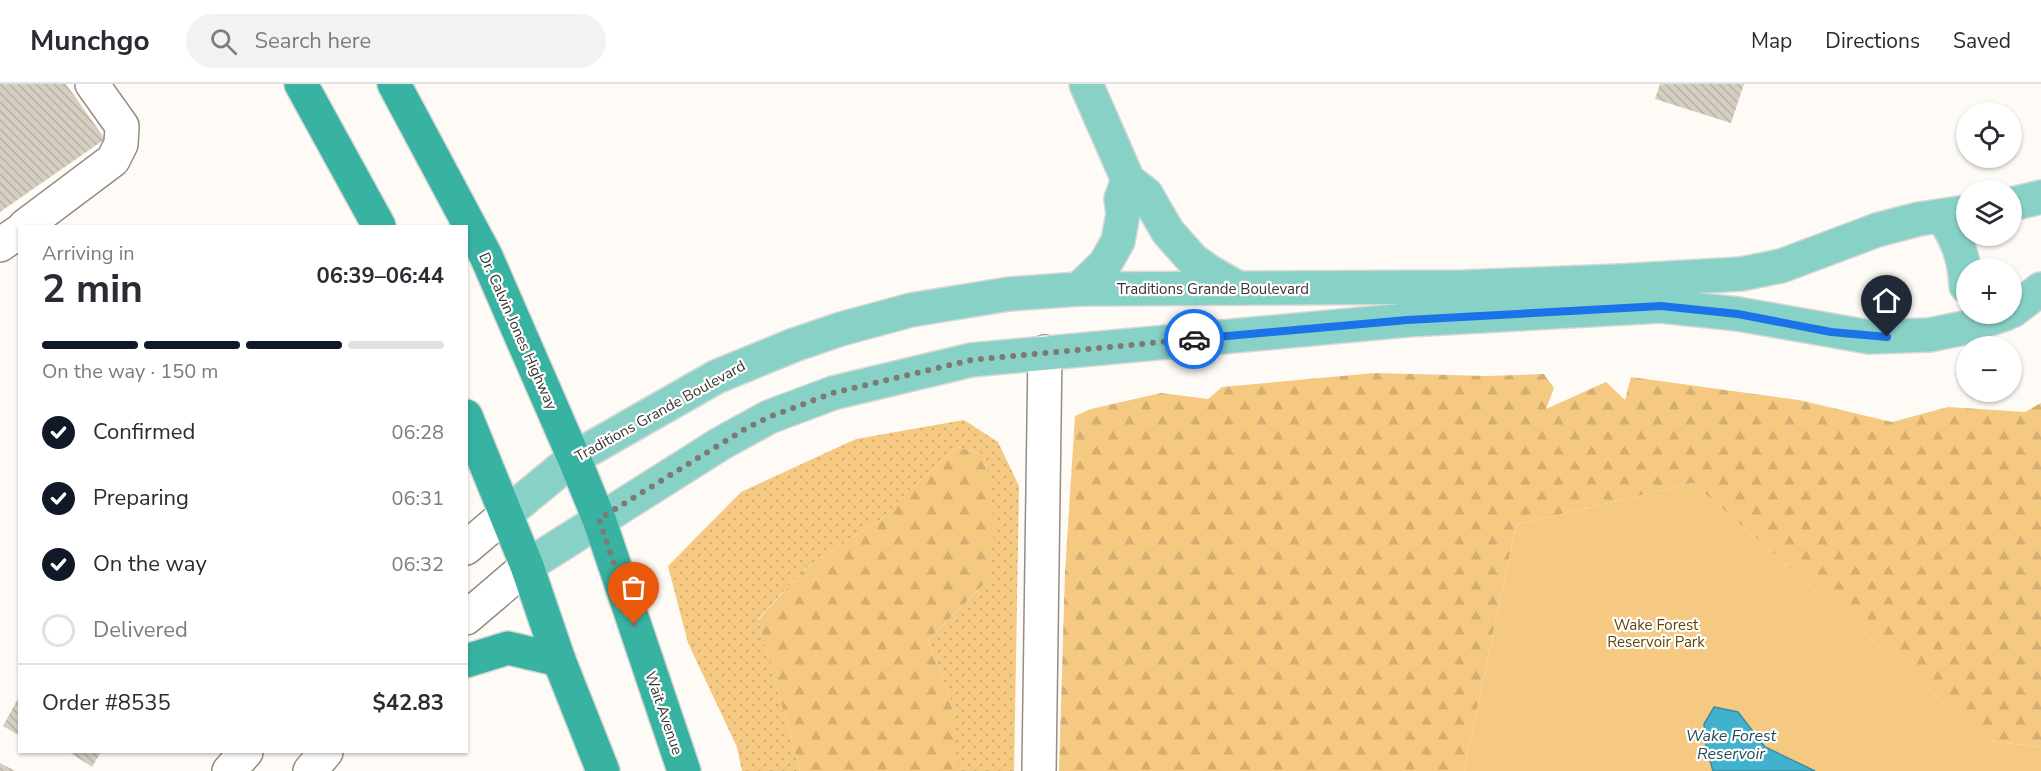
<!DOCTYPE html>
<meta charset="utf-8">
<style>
:root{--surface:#fff;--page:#f2f2f3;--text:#2b2b33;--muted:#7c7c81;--line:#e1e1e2;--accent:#111827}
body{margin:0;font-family:"Nunito Sans",sans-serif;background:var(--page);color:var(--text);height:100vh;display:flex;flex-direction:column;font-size:22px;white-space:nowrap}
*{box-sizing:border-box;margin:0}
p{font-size:20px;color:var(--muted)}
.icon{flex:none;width:33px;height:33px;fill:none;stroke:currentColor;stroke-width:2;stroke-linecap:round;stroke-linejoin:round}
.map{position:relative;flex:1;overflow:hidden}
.sheet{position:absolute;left:18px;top:141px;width:450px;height:528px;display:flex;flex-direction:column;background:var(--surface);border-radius:0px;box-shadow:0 2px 4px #0004}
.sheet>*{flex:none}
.controls{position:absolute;left:1956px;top:18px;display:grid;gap:12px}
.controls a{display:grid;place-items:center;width:66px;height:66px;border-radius:50%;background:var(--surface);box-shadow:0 2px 4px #0004;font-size:30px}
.pin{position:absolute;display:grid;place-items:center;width:51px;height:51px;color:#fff;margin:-62px -26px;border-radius:50% 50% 50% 0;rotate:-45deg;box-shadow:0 0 6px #0007}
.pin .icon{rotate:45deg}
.courier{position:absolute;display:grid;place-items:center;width:60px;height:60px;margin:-30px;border:4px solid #1a73e8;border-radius:50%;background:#fff;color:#222;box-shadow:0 2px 8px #0007}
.overview em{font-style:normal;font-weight:700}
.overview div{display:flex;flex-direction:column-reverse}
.overview{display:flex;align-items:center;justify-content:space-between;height:102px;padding:0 24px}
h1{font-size:39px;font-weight:700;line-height:45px}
.bar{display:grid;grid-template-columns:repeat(4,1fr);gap:9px 6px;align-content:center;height:72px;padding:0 24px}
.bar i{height:8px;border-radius:4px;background:var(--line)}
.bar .on{background:var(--accent)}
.bar p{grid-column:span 4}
.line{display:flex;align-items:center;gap:15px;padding:0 24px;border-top:2px solid var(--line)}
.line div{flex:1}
ol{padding:0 24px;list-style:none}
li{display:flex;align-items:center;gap:18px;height:66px}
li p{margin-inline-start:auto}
li .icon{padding:6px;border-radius:50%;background:var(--accent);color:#fff;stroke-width:4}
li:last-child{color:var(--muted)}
li i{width:33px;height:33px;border:3px solid var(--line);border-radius:50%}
header{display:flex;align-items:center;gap:36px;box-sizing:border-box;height:84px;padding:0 30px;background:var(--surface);border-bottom:2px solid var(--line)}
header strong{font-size:28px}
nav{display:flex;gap:33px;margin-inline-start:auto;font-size:21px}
.search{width:420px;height:54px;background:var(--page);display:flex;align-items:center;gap:15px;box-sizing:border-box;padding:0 21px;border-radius:33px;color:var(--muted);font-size:22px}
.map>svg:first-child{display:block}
.grass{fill:url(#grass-dots)}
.forest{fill:url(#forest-firs)}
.park{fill:#f5c982}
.water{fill:#40b2ce;stroke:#3e8c9f;stroke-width:1.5}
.building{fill:url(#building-back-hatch)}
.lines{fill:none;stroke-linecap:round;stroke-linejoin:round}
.minor-casing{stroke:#948d82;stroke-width:36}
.major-casing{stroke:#d7d7d6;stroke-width:36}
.highway-casing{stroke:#d7d7d6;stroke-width:36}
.minor{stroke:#fff;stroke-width:33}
.major{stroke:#88d1c7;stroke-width:33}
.highway{stroke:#38b2a1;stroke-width:33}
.done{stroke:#7d7a75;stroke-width:6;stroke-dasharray:0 10.8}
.route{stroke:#1a73e8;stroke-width:8}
.labels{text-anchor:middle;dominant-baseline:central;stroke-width:4.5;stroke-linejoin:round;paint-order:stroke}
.street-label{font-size:15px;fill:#383530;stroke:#fff}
.park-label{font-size:15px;fill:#634405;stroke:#fff}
.water-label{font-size:16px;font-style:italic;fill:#1d4d5a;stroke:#fff}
</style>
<header>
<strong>Munchgo</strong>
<div class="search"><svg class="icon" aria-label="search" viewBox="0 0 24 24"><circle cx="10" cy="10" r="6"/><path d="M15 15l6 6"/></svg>Search here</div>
<nav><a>Map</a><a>Directions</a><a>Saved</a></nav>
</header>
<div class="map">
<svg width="2041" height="687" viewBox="0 0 2041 687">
<defs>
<pattern id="grass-dots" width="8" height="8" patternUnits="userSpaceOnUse" patternTransform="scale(1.5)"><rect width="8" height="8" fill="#f5c982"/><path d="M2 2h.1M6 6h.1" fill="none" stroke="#d3ad71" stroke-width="1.8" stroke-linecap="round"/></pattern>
<pattern id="forest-firs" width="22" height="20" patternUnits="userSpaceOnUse" patternTransform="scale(1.5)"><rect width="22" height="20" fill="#f5c982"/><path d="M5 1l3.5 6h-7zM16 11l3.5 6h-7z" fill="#d3ad71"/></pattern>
<pattern id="building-back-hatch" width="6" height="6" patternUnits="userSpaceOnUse" patternTransform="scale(1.5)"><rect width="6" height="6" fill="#d6cec1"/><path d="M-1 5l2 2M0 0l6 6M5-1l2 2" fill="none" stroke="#b8b2a6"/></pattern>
</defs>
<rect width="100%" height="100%" fill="#fefbf6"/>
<polygon class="grass" points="964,336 998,358 1019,402 1014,687 955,687 951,616 928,556 988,496 989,403 985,371 958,363 909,406 881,435 804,485 758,535 800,687 742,687 737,663 688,559 668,482 741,408 856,355"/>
<g class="forest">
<polygon points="1375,289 1487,292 1544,290 1554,304 1546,325 1606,298 1625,316 1631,293 1799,316 1892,338 1948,323 2025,328 2041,319 2041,663 1987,657 1693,399 1516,441 1464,687 1059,687 1065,489 1075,332 1091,325 1161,309 1208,315 1222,303"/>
<polygon points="958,363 985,371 995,439 988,496 928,556 951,616 958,687 800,687 758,536 804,485 881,435 909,406"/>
</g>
<polygon class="park" points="1693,399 1987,657 2041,663 2041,687 1464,687 1516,441"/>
<polygon class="water" points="1714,623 1738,628 1765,663 1815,687 1713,687 1706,663 1704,640"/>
<g class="building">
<polygon points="0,0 66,0 105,55 0,128"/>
<polygon points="1660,0 1744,0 1731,39 1655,15"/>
<polygon points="20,611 20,652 3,642"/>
<polygon points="69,668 101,668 92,683"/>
<polygon points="0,679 15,687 0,687"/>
</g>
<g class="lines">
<defs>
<g id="minor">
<polyline points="25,142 113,76 121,60 122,42 92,0"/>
<polyline points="0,161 20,147"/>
<polyline points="466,464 506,430"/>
<polyline points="466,534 527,482"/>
<polyline points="229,687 246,668"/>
<polyline points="310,687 326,668"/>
<polyline points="1039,687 1045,268"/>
</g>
<g id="major">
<polyline points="1086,0 1128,96 1146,110 1168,148 1193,176 1210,188 1238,204"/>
<polyline points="2012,120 2041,113"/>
<path d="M1942,132C1957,154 1965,175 1966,202"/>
<polyline points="1079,205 1105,180 1118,157 1123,130 1121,115 1128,96"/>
<polyline points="2012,227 2041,205"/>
<polyline points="506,430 574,374 716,293 794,261 841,245 911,226 1009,210 1079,205 1464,203 1618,197 1741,190 1781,182 1877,146 1919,135 1966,128"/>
<polyline points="527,482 720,360 769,333 833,309 971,276 1407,236 1661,222 1738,230 1869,253 1929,251 1964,244 2005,230"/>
</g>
<g id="highway">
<polyline points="301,0 379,142"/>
<polyline points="394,0 486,172 574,374 599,435 684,687"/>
<polyline points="466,332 527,482 559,576 603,687"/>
<polyline points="466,577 508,564 559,576"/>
</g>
</defs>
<use href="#minor" class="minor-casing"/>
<use href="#major" class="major-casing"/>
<use href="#highway" class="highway-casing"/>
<use href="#minor" class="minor"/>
<use href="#major" class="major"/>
<use href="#highway" class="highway"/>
</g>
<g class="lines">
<polyline class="done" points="634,540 599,435 745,345 769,333 833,309 971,276 1194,255"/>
<polyline class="route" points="1194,255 1407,236 1661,222 1738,230 1831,248 1887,253"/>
</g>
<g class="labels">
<g class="street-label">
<text x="1213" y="205">Traditions Grande Boulevard</text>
<text transform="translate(518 247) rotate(66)">Dr. Calvin Jones Highway</text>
<text transform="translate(660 327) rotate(-29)">Traditions Grande Boulevard</text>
<text transform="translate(664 629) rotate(71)">Wait Avenue</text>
</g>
<g class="park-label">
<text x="1656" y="541">Wake Forest<tspan x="1656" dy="17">Reservoir Park</tspan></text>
</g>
<g class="water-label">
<text x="1731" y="652">Wake Forest<tspan x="1731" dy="18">Reservoir</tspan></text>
</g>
</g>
</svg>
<div class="controls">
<a><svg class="icon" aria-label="locate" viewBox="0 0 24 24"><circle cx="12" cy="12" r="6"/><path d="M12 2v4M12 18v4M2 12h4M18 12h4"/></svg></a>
<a><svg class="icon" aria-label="layers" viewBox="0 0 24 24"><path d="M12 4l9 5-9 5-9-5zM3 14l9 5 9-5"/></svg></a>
<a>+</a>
<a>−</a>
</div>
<div class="pin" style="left:634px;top:540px;background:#ea580c"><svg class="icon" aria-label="bag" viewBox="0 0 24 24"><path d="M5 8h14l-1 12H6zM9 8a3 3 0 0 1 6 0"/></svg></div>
<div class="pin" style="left:1887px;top:253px;background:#1f2937"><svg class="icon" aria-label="home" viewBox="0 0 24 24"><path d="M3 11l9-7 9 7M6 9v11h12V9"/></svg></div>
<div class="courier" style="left:1194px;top:255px"><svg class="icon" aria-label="car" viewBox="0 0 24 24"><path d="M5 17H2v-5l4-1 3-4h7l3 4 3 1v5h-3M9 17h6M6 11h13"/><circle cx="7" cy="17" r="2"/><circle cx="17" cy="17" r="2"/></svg></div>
<section class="sheet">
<div class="overview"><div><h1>2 min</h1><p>Arriving in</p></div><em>06:39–06:44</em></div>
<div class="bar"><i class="on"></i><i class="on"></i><i class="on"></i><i></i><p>On the way · 150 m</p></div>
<ol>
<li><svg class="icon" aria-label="check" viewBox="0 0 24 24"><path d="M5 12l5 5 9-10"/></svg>Confirmed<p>06:28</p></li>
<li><svg class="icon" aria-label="check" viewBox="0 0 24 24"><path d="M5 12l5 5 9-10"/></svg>Preparing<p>06:31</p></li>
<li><svg class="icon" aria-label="check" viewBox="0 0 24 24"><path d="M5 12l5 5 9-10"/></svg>On the way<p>06:32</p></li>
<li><i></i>Delivered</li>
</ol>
<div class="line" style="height:78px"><div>Order #8535</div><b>$42.83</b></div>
</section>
</div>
